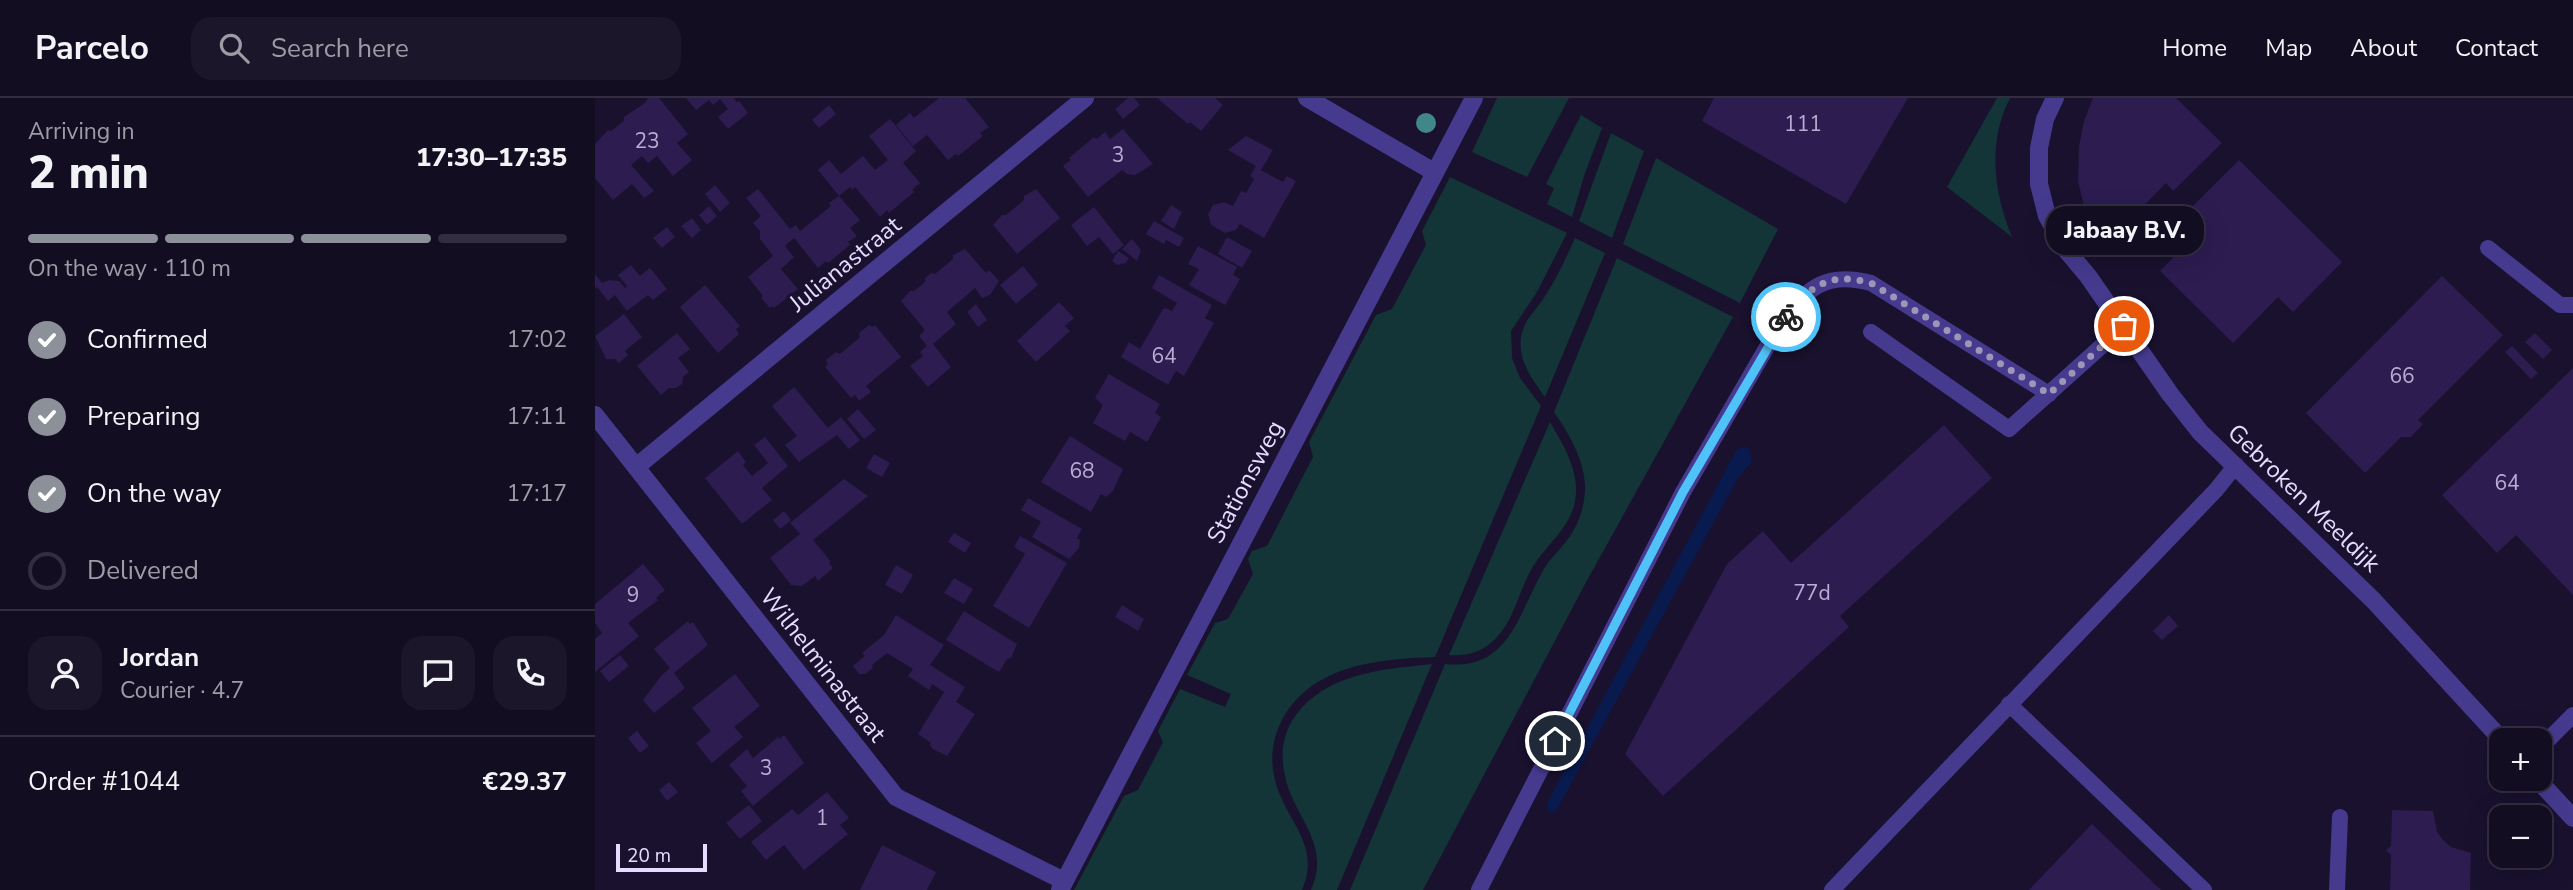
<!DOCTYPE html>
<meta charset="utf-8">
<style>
:root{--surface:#130d22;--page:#1c162a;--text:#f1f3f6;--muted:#9d9ca5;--line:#322d40;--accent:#8c9099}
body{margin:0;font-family:"Nunito Sans",sans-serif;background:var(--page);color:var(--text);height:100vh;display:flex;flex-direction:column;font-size:26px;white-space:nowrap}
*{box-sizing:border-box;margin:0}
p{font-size:23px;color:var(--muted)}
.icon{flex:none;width:38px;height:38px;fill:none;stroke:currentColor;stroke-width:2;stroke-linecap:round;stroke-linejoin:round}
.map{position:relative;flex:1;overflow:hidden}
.drawer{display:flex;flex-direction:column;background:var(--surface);width:595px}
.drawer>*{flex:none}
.controls{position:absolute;left:1894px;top:630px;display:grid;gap:14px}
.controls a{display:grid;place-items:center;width:63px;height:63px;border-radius:14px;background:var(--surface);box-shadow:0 7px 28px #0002,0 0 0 2px var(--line);font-size:35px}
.scale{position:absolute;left:21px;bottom:18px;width:91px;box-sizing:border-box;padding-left:7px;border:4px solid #e5ddff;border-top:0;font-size:19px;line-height:24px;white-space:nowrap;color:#e5ddff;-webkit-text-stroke:5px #19112e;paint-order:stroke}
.pin{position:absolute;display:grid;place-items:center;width:60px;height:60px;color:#fff;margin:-30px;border:4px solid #fff;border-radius:50%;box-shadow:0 2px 7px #0007}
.courier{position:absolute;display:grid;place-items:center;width:70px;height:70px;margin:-35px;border:5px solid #4fc3f7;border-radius:50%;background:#fff;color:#222;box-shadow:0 2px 9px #0007}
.bubble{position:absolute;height:49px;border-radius:21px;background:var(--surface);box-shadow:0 7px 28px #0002,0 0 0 2px var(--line);font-size:23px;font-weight:800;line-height:49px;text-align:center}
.head em{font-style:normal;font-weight:800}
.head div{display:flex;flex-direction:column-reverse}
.head{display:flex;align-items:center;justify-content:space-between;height:119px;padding:0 28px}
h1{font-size:46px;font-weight:800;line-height:52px}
.bar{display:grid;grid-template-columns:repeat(4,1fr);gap:10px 7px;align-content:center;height:84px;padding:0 28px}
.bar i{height:9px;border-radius:5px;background:var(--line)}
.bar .current{background:var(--accent)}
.bar p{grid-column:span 4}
.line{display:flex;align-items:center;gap:18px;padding:0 28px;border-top:2px solid var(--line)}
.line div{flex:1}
.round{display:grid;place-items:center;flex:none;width:74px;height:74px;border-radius:21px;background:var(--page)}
ol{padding:0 28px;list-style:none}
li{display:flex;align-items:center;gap:21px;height:77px}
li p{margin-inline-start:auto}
li .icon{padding:7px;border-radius:50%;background:var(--accent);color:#fff;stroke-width:4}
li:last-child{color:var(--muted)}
li i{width:38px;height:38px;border:4px solid var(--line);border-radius:50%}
header{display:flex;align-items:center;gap:42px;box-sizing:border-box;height:98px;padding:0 35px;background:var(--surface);border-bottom:2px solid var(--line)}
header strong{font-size:33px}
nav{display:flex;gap:38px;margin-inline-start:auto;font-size:24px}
.search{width:490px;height:63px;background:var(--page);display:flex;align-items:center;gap:18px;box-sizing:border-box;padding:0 24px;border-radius:21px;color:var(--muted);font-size:26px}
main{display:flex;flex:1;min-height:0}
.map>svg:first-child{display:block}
.green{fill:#133538}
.water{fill:#091a4f}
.building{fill:#2c1c50}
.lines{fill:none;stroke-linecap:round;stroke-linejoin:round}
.service{stroke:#463a8f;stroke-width:16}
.minor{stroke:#463a8f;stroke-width:18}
.tree{fill:#418689}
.done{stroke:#9e96b6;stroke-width:7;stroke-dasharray:0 12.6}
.route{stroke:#4fc3f7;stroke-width:9}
.labels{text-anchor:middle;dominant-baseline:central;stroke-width:6;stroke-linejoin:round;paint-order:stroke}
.number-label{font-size:21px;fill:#b7add3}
.street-label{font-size:24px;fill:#e5ddff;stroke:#19112e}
</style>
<header>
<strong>Parcelo</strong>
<div class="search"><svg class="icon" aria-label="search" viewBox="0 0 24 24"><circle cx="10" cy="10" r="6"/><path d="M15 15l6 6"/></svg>Search here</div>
<nav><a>Home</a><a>Map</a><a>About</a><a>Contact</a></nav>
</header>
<main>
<section class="drawer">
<div class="head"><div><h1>2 min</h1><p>Arriving in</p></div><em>17:30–17:35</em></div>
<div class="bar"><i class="current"></i><i class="current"></i><i class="current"></i><i></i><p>On the way · 110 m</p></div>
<ol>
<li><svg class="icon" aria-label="check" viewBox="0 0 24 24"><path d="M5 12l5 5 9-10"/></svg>Confirmed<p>17:02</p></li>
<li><svg class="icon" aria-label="check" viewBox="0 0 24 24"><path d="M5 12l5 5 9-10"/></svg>Preparing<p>17:11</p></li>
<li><svg class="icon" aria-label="check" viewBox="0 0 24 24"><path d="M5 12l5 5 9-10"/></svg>On the way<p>17:17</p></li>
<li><i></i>Delivered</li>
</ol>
<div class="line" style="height:126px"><a class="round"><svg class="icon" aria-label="person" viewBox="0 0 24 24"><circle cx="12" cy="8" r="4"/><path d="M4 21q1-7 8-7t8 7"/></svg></a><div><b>Jordan</b><p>Courier · 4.7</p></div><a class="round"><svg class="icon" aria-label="chat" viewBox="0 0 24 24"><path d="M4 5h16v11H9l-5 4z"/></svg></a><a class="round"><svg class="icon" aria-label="phone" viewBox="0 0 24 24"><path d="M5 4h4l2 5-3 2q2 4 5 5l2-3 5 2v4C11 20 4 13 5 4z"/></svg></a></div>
<div class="line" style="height:91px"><div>Order #1044</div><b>€29.37</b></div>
</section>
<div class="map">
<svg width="1978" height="792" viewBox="0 0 1978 792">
<rect width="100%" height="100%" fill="#19112e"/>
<g class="green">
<polygon points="902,0 974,0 932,79 877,54"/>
<path d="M1402,0H1415C1392,44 1399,95 1417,139L1352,89Z"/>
<polygon points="986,17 1007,30 989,78 977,119 952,106 959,90 951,86"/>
<polygon points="1016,35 1049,53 1017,140 984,123"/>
<polygon points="1061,60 1183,131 1145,205 1028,146"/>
<path d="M855,79L972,135L942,194L916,233L917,260L925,280L946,308L840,559C782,561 715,567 686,624C677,642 675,663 680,682C690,723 727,746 707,792H479L529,698L543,692L568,644L563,633L585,591L630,609L636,596L592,577L620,525L633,521L658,476L653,461L657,453L672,448L718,359L714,344L781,217L797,211L831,147L827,133Z"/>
<path d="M980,140L1010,155L950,299C935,279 918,255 929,229C933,218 944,209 950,198C962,180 971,160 980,140Z"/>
<path d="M1022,160L1138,219L989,488L828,792H755L850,566C915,573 923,515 949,471C954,462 962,455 969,446C982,431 989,412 990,392C991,364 974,336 959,314Z"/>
<path d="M955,324C967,345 982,368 981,394C980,428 952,444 936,472C923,495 919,524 898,543C885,555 871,558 854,557Z"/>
<path d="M837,566L742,792H716C734,751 708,728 694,692C685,666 684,640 701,617C732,575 789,571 837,566Z"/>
</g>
<polygon class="water" points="1150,348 1155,352 1157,364 1143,380 960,715 953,713 952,705 1141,353"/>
<g class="building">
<polygon points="53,0 64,0 93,36 82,45 97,62 78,78 62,58 53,65 47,58 36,67 59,93 49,100 37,86 18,102 0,80 0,46 13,32 16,33 29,23 29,19 50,5"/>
<polygon points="91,0 138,0 142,4 144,3 153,15 133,31 123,19 133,11 125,1 118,7 114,2 101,12"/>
<polygon points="344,0 370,0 394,29 385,35 388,38 363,58 361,56 353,62 332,37 318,48 301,27 315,15 319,20"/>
<polygon points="533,0 539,0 545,7 528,21 520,11"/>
<polygon points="562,0 620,0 628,7 606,33 595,24 593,26"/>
<polygon points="1119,0 1313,0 1251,106 1107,23"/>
<polygon points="1498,0 1581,0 1627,45 1578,93 1571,85 1516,141 1494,120 1488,104 1483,83 1484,48 1489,23"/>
<polygon points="234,7 241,16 224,30 217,22"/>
<polygon points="295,21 321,53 308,65 325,85 317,92 319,94 307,104 294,115 292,112 285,119 260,89 257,92 255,89 244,98 223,72 234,62 246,76 268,58 280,72 293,62 274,38"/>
<polygon points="528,31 558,66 540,77 532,76 527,72 493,99 468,68 476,62 474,60 499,39 502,41 510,34 515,41"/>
<polygon points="651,38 678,52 666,72 688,84 692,78 701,83 669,140 645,126 641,132 630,135 616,127 613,116 618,107 629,104 638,108 646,93 651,95 659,81 655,78 661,68 633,52"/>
<polygon points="1644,62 1747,164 1698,214 1683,199 1638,245 1565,173 1610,127 1595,111"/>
<polygon points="120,87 135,105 125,114 110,96"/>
<polygon points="163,91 195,131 201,127 205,133 236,108 234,105 244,98 265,122 255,130 262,138 253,144 255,147 233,165 231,163 223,170 199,140 190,148 199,159 186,171 203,191 179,210 177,208 175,210 166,200 168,198 153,179 178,158 165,141 165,133 158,125 166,118 151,100"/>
<polygon points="441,91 465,120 422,156 398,127 407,117 411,117 429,102 429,98"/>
<polygon points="576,107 587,114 579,131 566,123"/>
<polygon points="114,108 122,118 112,127 104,117"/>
<polygon points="499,109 529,147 518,156 504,139 492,148 476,127"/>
<polygon points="97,120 106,132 97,140 86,128"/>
<polygon points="559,123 589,140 584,149 571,142 569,146 551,136"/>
<polygon points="72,129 80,139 67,150 58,140"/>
<polygon points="632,139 657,153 647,170 623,156"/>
<polygon points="537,141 546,152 542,163 527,151"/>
<polygon points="603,148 642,169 638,177 645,181 630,207 594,187 604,171 593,166"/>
<polygon points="370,151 391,175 394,172 404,183 395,197 387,200 380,190 352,214 361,226 338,246 356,269 333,289 315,268 328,258 325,254 332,248 324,238 330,232 306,203 315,193 319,193 330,184 330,180 336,175 340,176 358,161 358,157"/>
<polygon points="523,153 534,160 531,165 522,167 517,163"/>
<polygon points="36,167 45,178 55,170 72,191 58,202 53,197 32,213 20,197 13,203 2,189 0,191 0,176 7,185 14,182 24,183 30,190 32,188 23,177"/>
<polygon points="428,168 443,187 421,206 405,187"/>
<polygon points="564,177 617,207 610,220 619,225 589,278 581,273 573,287 526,259 534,244 545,251 568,211 571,210 577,213 582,205 557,190"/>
<polygon points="1847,178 1908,237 1823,322 1828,326 1816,339 1806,339 1770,375 1711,315"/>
<polygon points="110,187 145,228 141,231 144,236 123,255 85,209"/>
<polygon points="464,204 479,220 470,228 475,233 441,264 422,243"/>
<polygon points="381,206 392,222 383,229 372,214"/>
<polygon points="29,216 47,239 30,253 33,257 24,265 20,261 11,261 0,238"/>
<polygon points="274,227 278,229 280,227 306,259 271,288 276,294 264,303 260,297 256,300 230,269 233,266 231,262 241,254 245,256 265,239 264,235"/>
<polygon points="82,235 95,251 83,260 94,274 88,279 87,286 81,290 74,290 66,297 42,268"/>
<polygon points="1940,235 1957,252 1948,261 1930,244"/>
<polygon points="1917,248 1943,275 1936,281 1910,254"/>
<polygon points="1978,270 1978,497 1921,437 1902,455 1847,397"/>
<polygon points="514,276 565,306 560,315 566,319 552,344 535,334 530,343 498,325 508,307 500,300"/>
<polygon points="199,289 233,330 246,319 265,342 254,351 242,337 204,364 190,347 202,338 177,308"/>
<polygon points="263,311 281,332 269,341 252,321"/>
<polygon points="1349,327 1397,380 1245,518 1254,529 1068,698 1030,656 1132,466 1168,433 1196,465"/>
<polygon points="475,338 528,371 518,393 511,399 506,396 496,414 446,384"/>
<polygon points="170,339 193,368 167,390 177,402 147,426 110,380 143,353 151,364 148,367 157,378 173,365 159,347"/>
<polygon points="279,356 295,365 287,379 271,370"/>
<polygon points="249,381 273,398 218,442 236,464 234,465 238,470 223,483 220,478 207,488 196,487 175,460 205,436 195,425"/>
<polygon points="433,400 487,431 482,440 485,442 484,450 474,461 437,439 446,424 426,412"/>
<polygon points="189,413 196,422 185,431 178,422"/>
<polygon points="359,435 376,445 370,455 353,444"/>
<polygon points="425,438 472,465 434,530 398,508 430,456 419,449"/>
<polygon points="48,466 70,492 61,500 63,502 33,525 44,538 0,574 0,541 7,535 0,525 0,506"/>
<polygon points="301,467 318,477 307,496 290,487"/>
<polygon points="359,480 378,491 369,506 349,495"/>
<polygon points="527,507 549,521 543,533 520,519"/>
<polygon points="369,513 422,546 416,560 412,561 405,573 402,573 351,542"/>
<polygon points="301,517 349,547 335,567 370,589 361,604 380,616 352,658 338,651 335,647 336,645 323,636 349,594 337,586 334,592 313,578 318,571 292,555 277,567 278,570 270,576 264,576 258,568 270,558 267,555 289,537"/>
<polygon points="1574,517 1583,528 1567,542 1558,533"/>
<polygon points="93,523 95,526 98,524 113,547 79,575 90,590 59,615 48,602 66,578 75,570 59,551"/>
<polygon points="25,557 34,568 14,584 5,573"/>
<polygon points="140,576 165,608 139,629 148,639 117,665 101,645 116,633 97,610"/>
<polygon points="42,633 54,648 45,655 33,640"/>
<polygon points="189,637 209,665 158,708 146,693 152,688 134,667 152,651 158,660 183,639 185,641"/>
<polygon points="74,684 83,694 72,703 64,692"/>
<polygon points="232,694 254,720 245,727 253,736 209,772 189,747 171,762 156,744 197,711 203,717"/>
<polygon points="154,707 167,723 145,741 131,725"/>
<polygon points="1797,712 1838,713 1842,734 1848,742 1856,749 1876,755 1875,792 1795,792 1796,757 1791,752 1796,748"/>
<polygon points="1497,726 1566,792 1434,792"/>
<polygon points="287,747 341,774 332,792 265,792"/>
</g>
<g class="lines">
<g class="service">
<polyline points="1893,150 1965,207 1978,207"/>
<polyline points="1276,234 1414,331 1529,228"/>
<polyline points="1414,606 1609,792"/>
<polyline points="1944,651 1978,617"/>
<path d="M884,792L1088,394L1187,223C1213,189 1232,173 1276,185L1454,296"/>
<polyline points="1237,792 1621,392 1641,367"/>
<polyline points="1742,792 1745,719"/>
</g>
<g class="minor">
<polyline points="712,0 839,74"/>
<polyline points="1460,0 1450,21 1444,50 1444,86 1452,118 1472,153 1493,178 1575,296 1605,334 1779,503 1907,642"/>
<polyline points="0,317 301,699 469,783"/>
<polyline points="41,369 490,0"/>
<polyline points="1942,681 1978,720"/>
<polyline points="465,792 879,0"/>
</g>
</g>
<circle class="tree" cx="831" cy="25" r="10"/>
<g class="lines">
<path class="done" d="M1191,219C1216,186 1236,174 1276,185L1454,296L1529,228"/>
<polyline class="route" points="960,643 1088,394 1191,219"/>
</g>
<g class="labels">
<g class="number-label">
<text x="1208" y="26">111</text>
<text x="52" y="43">23</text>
<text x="523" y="57">3</text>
<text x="569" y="258">64</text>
<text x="1807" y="278">66</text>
<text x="487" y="373">68</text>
<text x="1912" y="385">64</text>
<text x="1217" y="495">77d</text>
<text x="38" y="497">9</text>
<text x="171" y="670">3</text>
<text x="227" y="720">1</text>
</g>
<g class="street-label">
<text transform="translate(250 166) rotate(-39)">Julianastraat</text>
<text transform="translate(650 384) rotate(-62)">Stationsweg</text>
<text transform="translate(1709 400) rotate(44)">Gebroken Meeldijk</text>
<text transform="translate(228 567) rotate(52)">Wilhelminastraat</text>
</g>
</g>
</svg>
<div class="controls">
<a>+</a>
<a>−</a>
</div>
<div class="scale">20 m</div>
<div class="pin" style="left:1529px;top:228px;background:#ea580c"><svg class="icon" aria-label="bag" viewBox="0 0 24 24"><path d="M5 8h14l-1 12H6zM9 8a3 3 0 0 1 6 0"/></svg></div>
<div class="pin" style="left:960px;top:643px;background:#1f2937"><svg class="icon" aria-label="home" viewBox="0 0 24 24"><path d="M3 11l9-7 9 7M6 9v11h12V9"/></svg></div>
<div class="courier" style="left:1191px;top:219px"><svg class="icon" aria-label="bike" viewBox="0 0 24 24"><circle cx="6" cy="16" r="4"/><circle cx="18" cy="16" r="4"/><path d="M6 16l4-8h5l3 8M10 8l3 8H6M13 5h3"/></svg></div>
<div class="bubble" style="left:1451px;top:108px;width:158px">Jabaay B.V.</div>
</div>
</main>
